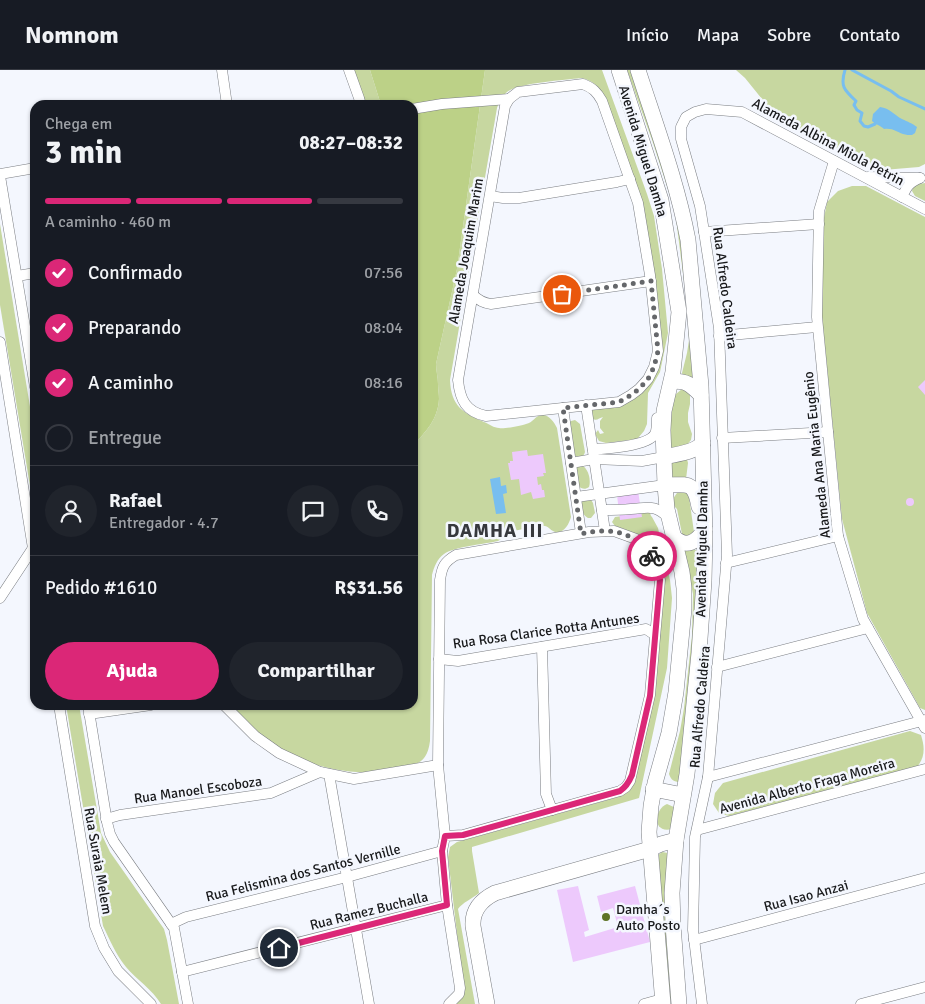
<!DOCTYPE html>
<html lang="pt">
<meta charset="utf-8">
<style>
:root{--surface:#171b24;--page:#20242c;--text:#f1f3f6;--muted:#9ea1a6;--line:#363941;--accent:#db2777}
body{margin:0;font-family:Signika,sans-serif;background:var(--page);color:var(--text);height:100vh;display:flex;flex-direction:column;font-size:19px;white-space:nowrap}
*{box-sizing:border-box;margin:0}
p{font-size:16px;color:var(--muted)}
.icon{flex:none;width:28px;height:28px;fill:none;stroke:currentColor;stroke-width:2;stroke-linecap:round;stroke-linejoin:round}
.map{position:relative;flex:1;overflow:hidden}
.sheet{position:absolute;left:30px;top:30px;width:388px;height:610px;display:flex;flex-direction:column;background:var(--surface);border-radius:15px;box-shadow:0 1px 4px #0004}
.sheet>*{flex:none}
.pin{position:absolute;display:grid;place-items:center;width:42px;height:42px;color:#fff;margin:-21px;border:2px solid #fff;border-radius:50%;box-shadow:0 1px 5px #0007}
.courier{position:absolute;display:grid;place-items:center;width:50px;height:50px;margin:-25px;border:4px solid #db2777;border-radius:50%;background:#fff;color:#222;box-shadow:0 1px 6px #0007}
.summary em{font-style:normal;font-weight:700}
.summary div{display:flex;flex-direction:column-reverse}
.summary{display:flex;align-items:center;justify-content:space-between;height:85px;padding:0 15px}
h1{font-size:32px;font-weight:700;line-height:38px}
.bar{display:grid;grid-template-columns:repeat(4,1fr);gap:8px 5px;align-content:center;height:60px;padding:0 15px}
.bar i{height:6px;border-radius:4px;background:var(--line)}
.bar .active{background:var(--accent)}
.bar p{grid-column:span 4}
.line{display:flex;align-items:center;gap:12px;padding:0 15px;border-top:1px solid var(--line)}
.line div{flex:1}
.round{display:grid;place-items:center;flex:none;width:52px;height:52px;border-radius:26px;background:var(--page)}
ol{padding:0 15px;list-style:none}
li{display:flex;align-items:center;gap:15px;height:55px}
li p{margin-inline-start:auto}
li .icon{padding:5px;border-radius:50%;background:var(--accent);color:#fff;stroke-width:4}
li:last-child{color:var(--muted)}
li i{width:28px;height:28px;border:2px solid var(--line);border-radius:50%}
.action{display:flex;gap:10px;margin-top:auto;padding:10px 15px}
.action a{flex:1;height:58px;border-radius:30px;background:var(--accent);color:#fff;font-size:20px;font-weight:700;line-height:58px;text-align:center}
.action a+a{background:var(--page);color:var(--text)}
header{display:flex;align-items:center;gap:30px;box-sizing:border-box;height:70px;padding:0 25px;background:var(--surface);border-bottom:1px solid var(--line)}
header strong{font-size:24px}
nav{display:flex;gap:28px;margin-inline-start:auto;font-size:18px}
.map>svg:first-child{display:block}
.green{fill:#c7d7a0}
.forest{fill:#bcd187}
.water{fill:#78beef}
.lines{fill:none;stroke-linecap:round;stroke-linejoin:round}
.stream{stroke:#78beef;stroke-width:3}
.building{fill:#edc9fc}
.street-casing{stroke:#7b7e83;stroke-width:11}
.secondary-casing{stroke:#7b7e83;stroke-width:16}
.street{stroke:#fff;stroke-width:10}
.secondary{stroke:#fff;stroke-width:15}
.done{stroke:#65676a;stroke-width:5;stroke-dasharray:0 9}
.route{stroke:#db2777;stroke-width:6}
.poi-dot{fill:#5d7426;stroke:#f4f7fe;stroke-width:2}
.labels{text-anchor:middle;dominant-baseline:central;stroke-width:5;stroke-linejoin:round;paint-order:stroke}
.street-label{font-size:14px;fill:#18191b;stroke:#f4f7fe}
.poi-label{font-size:14px;fill:#18191b;stroke:#f4f7fe;text-anchor:start}
.district-label{font-size:19px;font-weight:bold;letter-spacing:1px;fill:#36383d;stroke:#f4f7fe}
</style>
<header>
<strong>Nomnom</strong>
<nav><a>Início</a><a>Mapa</a><a>Sobre</a><a>Contato</a></nav>
</header>
<div class="map">
<svg width="925" height="934" viewBox="0 0 925 934">
<rect width="100%" height="100%" fill="#f4f7fe"/>
<g class="green">
<polygon points="354,0 370,0 381,35 365,35 360,16"/>
<path d="M485,0H602L647,124L654,146L662,199L668,263L660,302L648,323L647,354L644,361L638,368V369L606,373L599,371L595,364L598,360L600,364L604,363L600,358V351L603,347C599,348 596,352 592,348V341L593,339H601L654,306V208L605,27C599,17 593,10 581,8C565,10 518,13 507,22C502,26 499,32 497,38L450,310C451,336 463,343 484,352C489,354 494,358 499,358C504,359 521,356 526,354C533,353 535,345 543,345C550,346 554,352 557,358L571,447C569,454 564,464 555,462C549,460 549,455 541,456C530,457 520,460 509,462C505,464 503,469 498,471C485,474 453,477 444,484C437,489 434,497 432,505L430,671C427,695 415,695 395,698C386,699 377,701 368,702C338,703 305,694 279,678C261,667 245,651 230,635H412L413,375C426,362 438,349 439,329C439,324 438,319 438,314C438,307 436,301 436,294L457,199Z"/>
<polygon points="627,0 633,0 679,138 696,313 683,306 682,303 687,283 689,270 687,235 675,141 652,70"/>
<polygon points="736,0 925,0 925,94 919,97 883,100 785,54 771,40 745,8"/>
<polygon points="925,113 925,131 915,126 912,121 914,115"/>
<polygon points="852,116 866,116 925,147 925,640 920,638 867,543 842,449 822,247 823,153 827,132 838,121"/>
<polygon points="0,154 35,367 35,446 0,235"/>
<path d="M682,319L688,322L690,325V334L688,343V352L692,364L691,370L686,376L671,379C668,370 671,333 676,324C678,322 680,321 682,319Z"/>
<path d="M575,350L580,354L585,382C584,386 582,387 577,387L573,384L569,353L571,351Z"/>
<polygon points="687,389 688,393 686,409 672,410 671,393"/>
<path d="M580,396H583C589,400 591,411 589,417C585,420 582,419 578,416L576,398Z"/>
<polygon points="681,422 687,423 689,427 694,462 689,467 682,464 677,439 674,436 672,430 677,423"/>
<path d="M590,428L593,433L595,443L591,448H588C582,445 582,439 581,433L584,429Z"/>
<path d="M644,443H650L651,446L652,447L658,458L670,510L672,528L667,598L639,728L472,777V781L479,823C473,828 462,833 458,839L475,934H456L463,915L448,787L450,777L457,772L618,727L625,723L632,714L663,511L633,463L624,459L615,456L612,452L615,447Z"/>
<path d="M687,479L697,480L700,484L701,491L680,712C674,712 671,710 669,704L680,661L684,638L692,565L693,524L684,481Z"/>
<path d="M66,635H79L101,763L110,782L164,859L167,870L179,934H161C152,919 137,910 126,897C116,885 110,870 103,856Z"/>
<path d="M910,661L921,665C925,678 925,687 917,697L729,746L719,743L713,734L715,723L723,713Z"/>
<path d="M667,734L676,738L672,759C651,764 655,738 667,734Z"/>
<polygon points="662,782 668,783 678,934 671,934 662,867 657,786"/>
</g>
<path class="forest" d="M370,0H485L457,199L436,294C436,301 438,307 438,314C438,319 439,324 439,329C438,349 426,362 413,375L412,35H381Z"/>
<g class="water">
<path d="M880,37C890,38 894,45 902,49C908,52 912,53 917,57L915,63L912,65C909,65 906,65 903,64C896,62 894,58 884,59C880,55 876,55 872,51L873,44Z"/>
<polygon points="500,407 501,416 506,415 507,423 503,424 506,443 496,444 490,409"/>
</g>
<g class="lines">
<g class="stream">
<path d="M845,0C840,16 844,20 856,31L854,35L857,40L862,43L860,51L864,56L868,57L875,54"/>
<polyline points="852,0 891,21 899,27 925,39"/>
</g>
</g>
<g class="building">
<polygon points="925,310 925,325 918,317"/>
<polygon points="527,380 528,386 543,384 546,403 543,403 544,406 537,407 538,415 541,414 542,420 544,420 545,427 533,429 531,422 521,425 519,409 511,410 508,393 510,393 510,391 513,391 512,382"/>
<polygon points="637,414 642,447 620,450 616,417"/>
<circle cx="910" cy="432" r="4"/>
<polygon points="578,816 589,860 584,862 585,867 618,857 613,838 601,842 597,826 635,816 650,872 573,892 557,820"/>
</g>
<g class="lines">
<defs>
<g id="street">
<polyline points="222,0 227,35"/>
<polyline points="349,0 359,28 361,35"/>
<path d="M583,14C593,18 597,22 602,31L638,133L650,205L658,281L654,297L648,309L639,319L631,325L619,332L486,346C466,342 460,330 458,310L505,36L509,29L518,22Z"/>
<polyline points="412,39 442,34 509,29"/>
<polyline points="834,91 819,141 817,247 838,466 863,549 925,658"/>
<polyline points="0,104 35,98"/>
<polyline points="0,106 35,317"/>
<polyline points="868,107 920,108"/>
<polyline points="490,126 503,128 519,128 617,112 630,109"/>
<path d="M902,127C907,116 909,113 920,108"/>
<polyline points="704,162 819,154"/>
<polyline points="17,206 35,203"/>
<path d="M473,225C478,230 483,233 491,234L651,211"/>
<polyline points="719,266 817,257"/>
<polyline points="0,272 35,491"/>
<polyline points="586,335 605,461"/>
<polyline points="563,338 581,463"/>
<polyline points="722,368 828,362"/>
<path d="M593,379C606,379 648,376 655,364C657,360 657,353 657,348"/>
<polyline points="571,393 594,389 642,391 664,387"/>
<polyline points="576,427 665,415"/>
<path d="M602,440C612,440 621,440 631,439C649,438 654,434 669,448"/>
<polyline points="726,493 838,466"/>
<polyline points="0,528 33,478"/>
<polyline points="542,577 546,724 552,740"/>
<polyline points="439,589 458,591 646,559 655,565"/>
<polyline points="717,597 868,558"/>
<polyline points="59,635 95,856 104,878 118,901 151,934"/>
<polyline points="88,635 107,752 110,764 114,772 174,858 188,934"/>
<polyline points="224,635 255,666 279,683 320,702 354,709 438,695"/>
<polyline points="89,644 151,635"/>
<polyline points="329,704 369,934"/>
<polyline points="708,707 925,650"/>
<polyline points="106,749 120,745 271,723 320,702"/>
<polyline points="697,760 925,699"/>
<path d="M445,766L463,765L620,721L626,717L630,711L650,625L660,510L653,487L645,478L636,469L614,461L589,462L456,485C444,492 442,497 440,510L438,695L445,766L442,781L447,835L460,918L459,924L449,934"/>
<polyline points="171,854 186,847 347,807 442,781"/>
<polyline points="694,870 925,808"/>
<polyline points="182,902 447,835"/>
<polyline points="644,934 662,929"/>
<polyline points="702,934 693,860 695,767 708,707 727,485 719,258 700,136 681,69 681,57 686,47 695,42 706,39 742,42 925,139"/>
<polyline points="861,934 925,917"/>
</g>
<g id="secondary">
<polyline points="619,0 661,130 679,242 673,302 664,341 663,360 665,415 667,439 682,502 684,518 684,539 676,622 669,663 655,713 651,736 649,762 663,934"/>
<path d="M638,0C656,56 677,112 688,170L701,316L705,466L704,511L699,583L687,704L676,770L672,823L673,855L679,934"/>
<path d="M672,311C687,311 690,314 701,325"/>
<path d="M664,387C676,384 694,383 703,373"/>
<path d="M665,415C688,415 694,410 699,437"/>
<path d="M674,467C686,479 697,472 705,459"/>
<polyline points="653,719 683,725"/>
<path d="M487,934L473,856C472,840 481,830 495,823L650,779L661,774L676,770"/>
</g>
</defs>
<use href="#street" class="street-casing"/>
<use href="#secondary" class="secondary-casing"/>
<use href="#street" class="street"/>
<use href="#secondary" class="secondary"/>
</g>
<g class="lines">
<path class="done" d="M562,224L651,211L658,281L654,297L648,309L639,319L631,325L619,332L563,338L581,464C612,457 632,461 652,486"/>
<path class="route" d="M279,878L447,835L442,781L445,766L463,765L481,760L620,721C626,717 629,712 632,705L650,626L660,510L652,486"/>
</g>
<circle class="poi-dot" cx="606" cy="847" r="5"/>
<g class="labels">
<g class="street-label">
<text transform="translate(828 72) rotate(28)">Alameda Albina Miola Petrin</text>
<text transform="translate(643 81) rotate(73)">Avenida Miguel Damha</text>
<text transform="translate(466 181) rotate(-80)">Alameda Joaquim Marim</text>
<text transform="translate(725 218) rotate(83)">Rua Alfredo Caldeira</text>
<text transform="translate(817 385) rotate(-96)">Alameda Ana Maria Eugênio</text>
<text transform="translate(702 479) rotate(-89)">Avenida Miguel Damha</text>
<text transform="translate(546 561) rotate(-8)">Rua Rosa Clarice Rotta Antunes</text>
<text transform="translate(700 637) rotate(-85)">Rua Alfredo Caldeira</text>
<text transform="translate(807 716) rotate(-15)">Avenida Alberto Fraga Moreira</text>
<text transform="translate(198 720) rotate(-8)">Rua Manoel Escoboza</text>
<text transform="translate(98 791) rotate(80)">Rua Suraia Melem</text>
<text transform="translate(303 803) rotate(-14)">Rua Felismina dos Santos Vernille</text>
<text transform="translate(806 826) rotate(-15)">Rua Isao Anzai</text>
<text transform="translate(369 841) rotate(-14)">Rua Ramez Buchalla</text>
</g>
<g class="poi-label">
<text x="616" y="839">Damha´s<tspan x="616" dy="16">Auto Posto</tspan></text>
</g>
<g class="district-label">
<text x="495" y="461">DAMHA III</text>
</g>
</g>
</svg>
<div class="pin" style="left:562px;top:224px;background:#ea580c"><svg class="icon" aria-label="bag" viewBox="0 0 24 24"><path d="M5 8h14l-1 12H6zM9 8a3 3 0 0 1 6 0"/></svg></div>
<div class="pin" style="left:279px;top:878px;background:#1f2937"><svg class="icon" aria-label="home" viewBox="0 0 24 24"><path d="M3 11l9-7 9 7M6 9v11h12V9"/></svg></div>
<div class="courier" style="left:652px;top:486px"><svg class="icon" aria-label="bike" viewBox="0 0 24 24"><circle cx="6" cy="16" r="4"/><circle cx="18" cy="16" r="4"/><path d="M6 16l4-8h5l3 8M10 8l3 8H6M13 5h3"/></svg></div>
<section class="sheet">
<div class="summary"><div><h1>3 min</h1><p>Chega em</p></div><em>08:27–08:32</em></div>
<div class="bar"><i class="active"></i><i class="active"></i><i class="active"></i><i></i><p>A caminho · 460 m</p></div>
<ol>
<li><svg class="icon" aria-label="check" viewBox="0 0 24 24"><path d="M5 12l5 5 9-10"/></svg>Confirmado<p>07:56</p></li>
<li><svg class="icon" aria-label="check" viewBox="0 0 24 24"><path d="M5 12l5 5 9-10"/></svg>Preparando<p>08:04</p></li>
<li><svg class="icon" aria-label="check" viewBox="0 0 24 24"><path d="M5 12l5 5 9-10"/></svg>A caminho<p>08:16</p></li>
<li><i></i>Entregue</li>
</ol>
<div class="line" style="height:90px"><a class="round"><svg class="icon" aria-label="person" viewBox="0 0 24 24"><circle cx="12" cy="8" r="4"/><path d="M4 21q1-7 8-7t8 7"/></svg></a><div><b>Rafael</b><p>Entregador · 4.7</p></div><a class="round"><svg class="icon" aria-label="chat" viewBox="0 0 24 24"><path d="M4 5h16v11H9l-5 4z"/></svg></a><a class="round"><svg class="icon" aria-label="phone" viewBox="0 0 24 24"><path d="M5 4h4l2 5-3 2q2 4 5 5l2-3 5 2v4C11 20 4 13 5 4z"/></svg></a></div>
<div class="line" style="height:65px"><div>Pedido #1610</div><b>R$31.56</b></div>
<div class="action"><a>Ajuda</a><a>Compartilhar</a></div>
</section>
</div>
